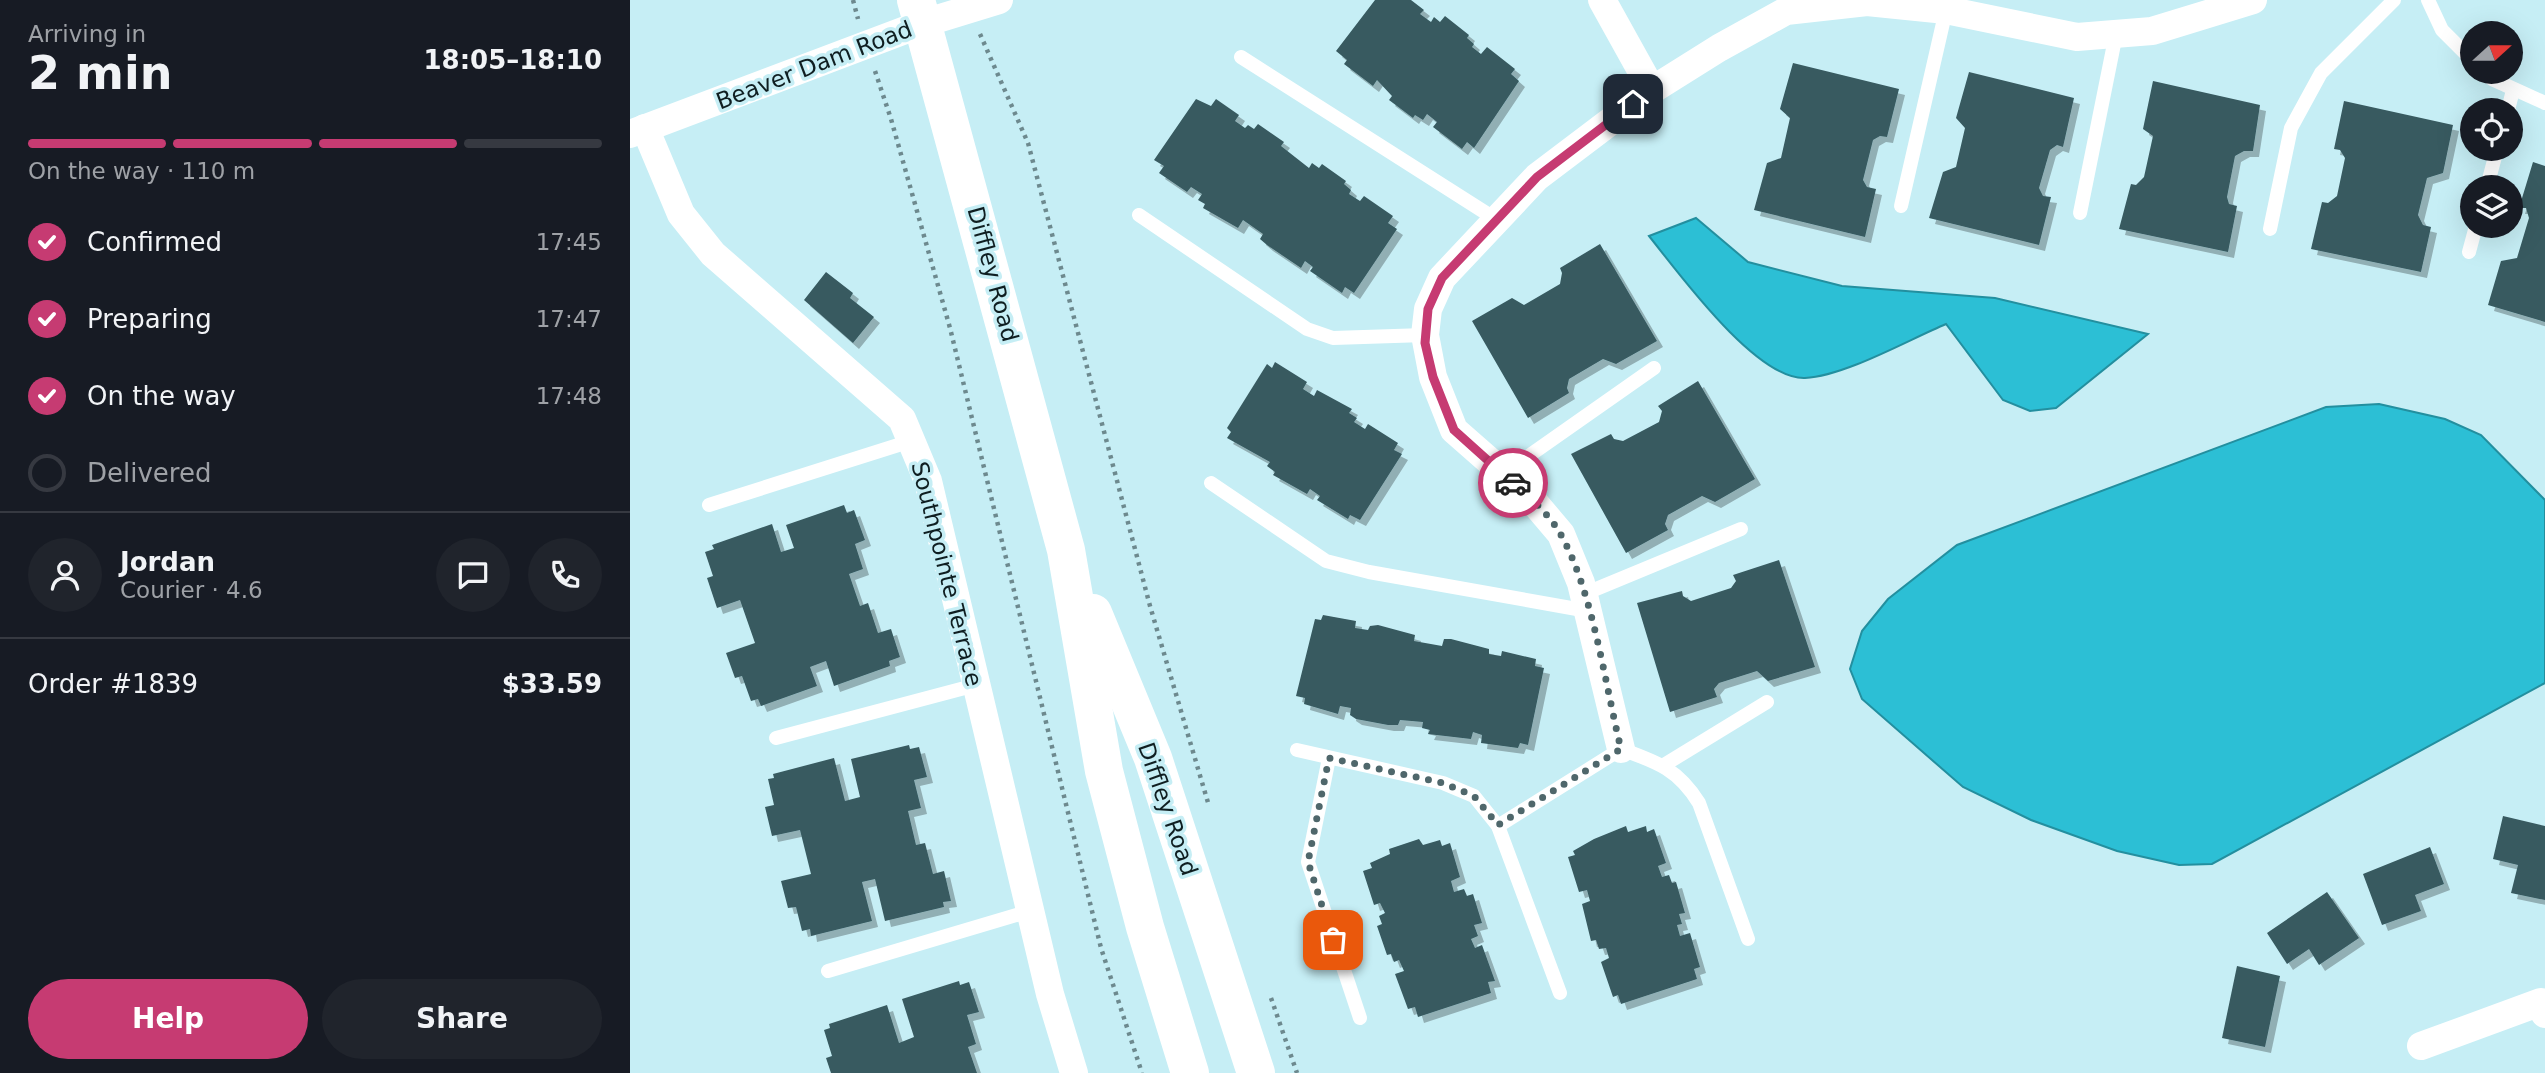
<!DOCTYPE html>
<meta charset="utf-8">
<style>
:root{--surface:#171b24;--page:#20242c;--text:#f1f3f6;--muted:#9ea1a6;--line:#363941;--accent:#c63b72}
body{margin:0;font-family:"DejaVu Sans",sans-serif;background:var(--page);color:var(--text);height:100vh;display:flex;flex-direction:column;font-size:26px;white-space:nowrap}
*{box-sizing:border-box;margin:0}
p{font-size:23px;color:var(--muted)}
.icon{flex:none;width:38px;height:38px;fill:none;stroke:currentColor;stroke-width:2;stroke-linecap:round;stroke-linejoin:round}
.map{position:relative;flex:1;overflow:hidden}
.side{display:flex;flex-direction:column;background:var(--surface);width:630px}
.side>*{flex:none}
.needle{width:46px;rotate:69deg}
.fabs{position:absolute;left:1830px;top:21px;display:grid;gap:14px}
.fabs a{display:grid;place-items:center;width:63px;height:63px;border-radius:50%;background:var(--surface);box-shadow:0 7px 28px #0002;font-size:35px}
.pin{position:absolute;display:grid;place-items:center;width:60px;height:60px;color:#fff;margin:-30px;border-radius:14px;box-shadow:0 4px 10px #0006}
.courier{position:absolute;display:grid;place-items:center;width:70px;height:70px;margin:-35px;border:5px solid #c63b72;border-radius:50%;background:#fff;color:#222;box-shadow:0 2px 9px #0007}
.head em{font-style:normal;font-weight:700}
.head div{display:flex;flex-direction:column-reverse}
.head{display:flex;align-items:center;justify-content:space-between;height:119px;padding:0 28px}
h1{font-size:46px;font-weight:700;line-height:52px}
.bar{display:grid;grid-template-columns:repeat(4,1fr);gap:10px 7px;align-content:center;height:84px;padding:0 28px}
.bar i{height:9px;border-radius:5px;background:var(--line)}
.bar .active{background:var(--accent)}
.bar p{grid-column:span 4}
.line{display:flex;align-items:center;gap:18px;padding:0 28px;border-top:2px solid var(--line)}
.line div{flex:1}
.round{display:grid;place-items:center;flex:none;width:74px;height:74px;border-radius:37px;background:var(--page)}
ol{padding:0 28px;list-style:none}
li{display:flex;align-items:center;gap:21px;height:77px}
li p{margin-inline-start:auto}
li .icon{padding:7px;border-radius:50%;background:var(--accent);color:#fff;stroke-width:4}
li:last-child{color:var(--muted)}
li i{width:38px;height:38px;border:4px solid var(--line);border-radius:50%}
.button{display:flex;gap:14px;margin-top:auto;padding:14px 28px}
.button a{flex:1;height:80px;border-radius:42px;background:var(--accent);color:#fff;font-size:28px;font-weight:700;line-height:80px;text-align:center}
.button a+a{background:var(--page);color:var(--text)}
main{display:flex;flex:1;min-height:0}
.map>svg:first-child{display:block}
.water{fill:#2cbfd5;stroke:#238f9f;stroke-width:2}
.building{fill:#375a60;filter:url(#shadow)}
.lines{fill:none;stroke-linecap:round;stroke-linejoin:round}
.path{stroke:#6d898e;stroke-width:4.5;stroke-dasharray:3.5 5;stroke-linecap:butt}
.lane{stroke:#fff;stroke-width:14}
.street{stroke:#fff;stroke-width:28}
.secondary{stroke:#fff;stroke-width:38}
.done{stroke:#4f676b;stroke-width:7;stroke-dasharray:0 12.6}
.route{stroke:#c63b72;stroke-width:9}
.labels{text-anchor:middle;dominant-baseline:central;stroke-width:7;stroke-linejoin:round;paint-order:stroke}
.street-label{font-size:23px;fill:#0f1e21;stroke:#c6eef5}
</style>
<main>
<section class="side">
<div class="head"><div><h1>2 min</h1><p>Arriving in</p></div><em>18:05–18:10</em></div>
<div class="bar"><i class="active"></i><i class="active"></i><i class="active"></i><i></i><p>On the way · 110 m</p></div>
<ol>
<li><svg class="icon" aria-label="check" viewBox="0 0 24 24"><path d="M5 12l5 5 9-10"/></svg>Confirmed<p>17:45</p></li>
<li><svg class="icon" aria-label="check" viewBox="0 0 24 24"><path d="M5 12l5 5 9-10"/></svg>Preparing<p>17:47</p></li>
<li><svg class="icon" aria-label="check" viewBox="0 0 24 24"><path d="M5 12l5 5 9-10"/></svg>On the way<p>17:48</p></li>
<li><i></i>Delivered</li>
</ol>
<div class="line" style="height:126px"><a class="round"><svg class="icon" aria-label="person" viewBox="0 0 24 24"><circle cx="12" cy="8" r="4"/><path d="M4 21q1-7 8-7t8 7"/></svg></a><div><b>Jordan</b><p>Courier · 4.6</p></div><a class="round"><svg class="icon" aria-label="chat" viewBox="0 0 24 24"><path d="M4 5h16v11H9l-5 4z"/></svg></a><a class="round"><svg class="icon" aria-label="phone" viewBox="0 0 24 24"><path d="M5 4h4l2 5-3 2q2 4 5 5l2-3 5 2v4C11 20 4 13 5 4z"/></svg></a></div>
<div class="line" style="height:91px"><div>Order #1839</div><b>$33.59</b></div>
<div class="button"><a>Help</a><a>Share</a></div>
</section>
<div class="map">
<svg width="1915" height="1073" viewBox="0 0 1915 1073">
<defs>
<filter id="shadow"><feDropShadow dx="6" dy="6" stdDeviation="0" flood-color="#0004"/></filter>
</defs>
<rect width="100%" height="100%" fill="#c6eef5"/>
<g class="water">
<path d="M1066,218L1118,262L1212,286L1365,298L1518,334L1426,408L1400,411L1373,400L1316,324C1278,340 1215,376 1175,378C1126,380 1048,272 1019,236Z"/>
<polygon points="1749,404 1815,419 1851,435 1915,500 1915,683 1582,864 1549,865 1487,851 1401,820 1333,787 1232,699 1220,669 1232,631 1258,599 1327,545 1696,407"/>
</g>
<g class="building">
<polygon points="745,0 781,0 794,10 790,14 801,22 804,17 810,22 815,16 839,35 837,38 844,44 842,47 851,54 857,47 885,69 881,74 889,81 844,148 837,142 832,149 803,127 807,122 797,114 793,120 785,115 783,118 759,100 762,96 747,80 743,86 714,64 717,60 706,51"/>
<polygon points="1163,63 1269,89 1257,137 1250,136 1243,140 1233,180 1237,187 1246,189 1235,237 1124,210 1137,163 1151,158 1160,118 1150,109"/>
<polygon points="1339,72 1444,98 1433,147 1427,145 1420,150 1409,188 1413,196 1421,197 1409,245 1299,218 1313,172 1326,167 1335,128 1326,118"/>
<polygon points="1523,81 1630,105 1623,151 1614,151 1605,156 1597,197 1599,204 1607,206 1598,252 1489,229 1501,184 1506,185 1514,177 1523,136 1513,129"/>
<polygon points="566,99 581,106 586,99 609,115 605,121 615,128 618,125 624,129 628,124 654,142 651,146 679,168 682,163 689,168 692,164 716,181 714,184 721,190 719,194 730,201 734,196 763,216 758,223 767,229 724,293 715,287 712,293 680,271 683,267 675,261 671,268 637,245 630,239 633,234 613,220 608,228 573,208 575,204 568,200 572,194 561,187 557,192 529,173 534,166 524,160"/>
<polygon points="1714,101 1823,125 1813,173 1797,178 1788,215 1793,225 1801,227 1791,272 1681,249 1692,202 1698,203 1707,196 1715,158 1710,150 1704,149"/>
<polygon points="1903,162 1915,166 1915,322 1858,305 1871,261 1887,258 1899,218 1896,208 1889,208"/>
<polygon points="970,244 1027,341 986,364 973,359 939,379 937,388 939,393 898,418 842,321 882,298 894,305 930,284 932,273 930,268"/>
<polygon points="196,272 223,293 220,298 244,317 223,343 174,300"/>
<polygon points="645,362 677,382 673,389 684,396 687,390 722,409 719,413 727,418 724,422 735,429 738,424 768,443 764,450 772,454 730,520 720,515 718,519 687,500 690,496 680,489 677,494 643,475 645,472 637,466 640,462 597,438 601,432 597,428 637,364 642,368"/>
<polygon points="1068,381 1125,479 1085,502 1072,496 1038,515 1035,524 1038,530 996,553 941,454 981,434 984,439 993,441 1029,422 1032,411 1028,406"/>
<polygon points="214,505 217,513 224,510 235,540 225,544 233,569 219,574 230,606 238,603 248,633 261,629 270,657 259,661 260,666 204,686 196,661 180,667 187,686 131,706 128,699 121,701 112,676 105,678 96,653 125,643 110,600 87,608 77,578 83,576 75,552 84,549 82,545 142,524 151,552 164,548 156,525"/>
<polygon points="1149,560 1185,667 1138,681 1127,671 1089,683 1084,689 1087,697 1040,712 1007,603 1052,591 1053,596 1061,601 1101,588 1106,581 1103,575"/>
<polygon points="693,615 726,621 725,628 738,630 740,626 748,625 785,635 784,641 812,646 814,639 821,639 859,649 859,654 871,656 872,651 906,659 905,666 914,668 898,745 890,743 888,748 851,743 852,735 843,732 841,739 798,734 800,730 792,728 793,722 770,720 768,725 758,725 726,719 720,715 721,708 710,706 708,714 674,704 675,698 666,696 685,619 691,620"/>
<polygon points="279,745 280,749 289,747 297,777 284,780 291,808 278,811 286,845 295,843 303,874 314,871 321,901 313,902 314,907 255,921 245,879 232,882 242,921 181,936 180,929 172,931 166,907 158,908 151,881 181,874 170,830 142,836 135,807 144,805 138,779 144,778 143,774 204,758 215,801 230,797 221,759"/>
<polygon points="1873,816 1915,826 1915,900 1881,893 1888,865 1863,859"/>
<polygon points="996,826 998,832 1016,826 1017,832 1024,829 1036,863 1028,866 1032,877 1039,875 1042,883 1046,882 1055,913 1049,914 1052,924 1047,925 1050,936 1060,933 1070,967 1064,969 1067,979 991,1004 988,995 983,997 971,962 979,958 976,948 969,949 966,940 961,941 952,904 960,901 957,890 949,892 938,857 945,855 943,851 964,839"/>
<polygon points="789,839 793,845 810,840 812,846 820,843 830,877 821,881 824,892 834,889 837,896 843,894 852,923 844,925 848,936 841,939 845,948 852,945 865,981 858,982 861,993 788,1017 785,1007 778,1009 765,974 774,971 769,960 764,962 761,954 757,955 747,926 752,924 749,916 755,913 750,903 744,905 733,871 742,868 740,863 760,854 759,849"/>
<polygon points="1800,847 1814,884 1785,895 1791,911 1752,925 1733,874"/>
<polygon points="1697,892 1729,938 1689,965 1679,949 1657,964 1637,933"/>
<polygon points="1607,966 1650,976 1635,1047 1592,1038"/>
<polygon points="329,981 330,985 339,982 349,1012 337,1015 346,1044 338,1047 347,1073 201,1073 196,1058 202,1056 194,1030 200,1028 199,1024 257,1005 269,1043 284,1037 272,999"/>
</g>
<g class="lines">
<g class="path">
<polyline points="223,0 228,19"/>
<polyline points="350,34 398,143 520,606 579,806"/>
<polyline points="245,71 261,119 320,328 471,948 512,1073"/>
<polyline points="641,998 667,1073"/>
</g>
<g class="lane">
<polyline points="1798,0 1812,30 1843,61"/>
<polyline points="611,57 867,220"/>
<polyline points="1854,72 1862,79 1915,103"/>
<polyline points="1878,110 1883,90"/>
<polyline points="1857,187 1867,149"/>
<polyline points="1271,206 1316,10"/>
<polyline points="1450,213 1486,34"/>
<polyline points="509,215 677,329 703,338 795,335"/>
<polyline points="1640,229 1661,128 1691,73 1764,0"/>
<polyline points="1839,252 1846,226"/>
<polyline points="873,474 1024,368"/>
<polyline points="581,483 696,561 739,572 958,611"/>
<polyline points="79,505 281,441"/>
<polyline points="954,594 1111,529"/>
<polyline points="146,738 346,685"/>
<polyline points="667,750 813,783 844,796 868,826 930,993"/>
<polyline points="699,758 678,862 730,1018"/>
<polyline points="1034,765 1137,702"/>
<path d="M868,826L991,749C1027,762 1048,769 1069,803L1118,939"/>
<polyline points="198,971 400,911"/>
</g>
<g class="street">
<polyline points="972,0 1022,90"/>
<polyline points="15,128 51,214 83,254 272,419 298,481 420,994 444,1073"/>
<polyline points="0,134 294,23 369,0"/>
<polyline points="991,749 951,583 931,534 898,495 824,430 803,377 795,335 798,309 812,278 907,177 1022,90 1089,48 1156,11 1237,2 1316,10 1447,37 1522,31 1623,0"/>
<polyline points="1791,1046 1911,1002 1915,1014"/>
</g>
<g class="secondary">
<polyline points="286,0 436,550 474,771 515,927 560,1073"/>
<polyline points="463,613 523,758 626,1073"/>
</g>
</g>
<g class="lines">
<path class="done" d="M703,940L678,862L699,758L813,783L844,796L868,825L991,749C975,684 963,592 931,535C920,515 900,497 883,483"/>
<polyline class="route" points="883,483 824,430 803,377 795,343 798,309 812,278 907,177 1003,104"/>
</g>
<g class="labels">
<g class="street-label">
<text transform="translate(184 65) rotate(-21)">Beaver Dam Road</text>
<text transform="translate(363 274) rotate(75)">Diffley Road</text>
<text transform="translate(317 574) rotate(76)">Southpointe Terrace</text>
<text transform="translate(538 809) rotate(71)">Diffley Road</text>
</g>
</g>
</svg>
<div class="fabs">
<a><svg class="needle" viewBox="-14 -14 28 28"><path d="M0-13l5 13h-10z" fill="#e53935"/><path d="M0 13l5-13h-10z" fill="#9ea1a6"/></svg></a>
<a><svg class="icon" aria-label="locate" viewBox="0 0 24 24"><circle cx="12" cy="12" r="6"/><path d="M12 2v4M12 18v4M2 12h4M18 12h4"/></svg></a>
<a><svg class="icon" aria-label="layers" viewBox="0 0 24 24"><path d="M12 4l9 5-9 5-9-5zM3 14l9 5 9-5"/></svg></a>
</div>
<div class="pin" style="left:703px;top:940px;background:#ea580c"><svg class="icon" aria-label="bag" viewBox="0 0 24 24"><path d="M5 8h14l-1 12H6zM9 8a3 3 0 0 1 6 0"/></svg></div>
<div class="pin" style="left:1003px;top:104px;background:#1f2937"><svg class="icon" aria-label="home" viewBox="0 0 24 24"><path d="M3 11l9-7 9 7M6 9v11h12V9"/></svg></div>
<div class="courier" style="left:883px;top:483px"><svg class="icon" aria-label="car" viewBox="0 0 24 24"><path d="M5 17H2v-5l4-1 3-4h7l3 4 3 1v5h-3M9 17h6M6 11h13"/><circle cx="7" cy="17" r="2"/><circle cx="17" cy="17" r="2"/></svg></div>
</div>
</main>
